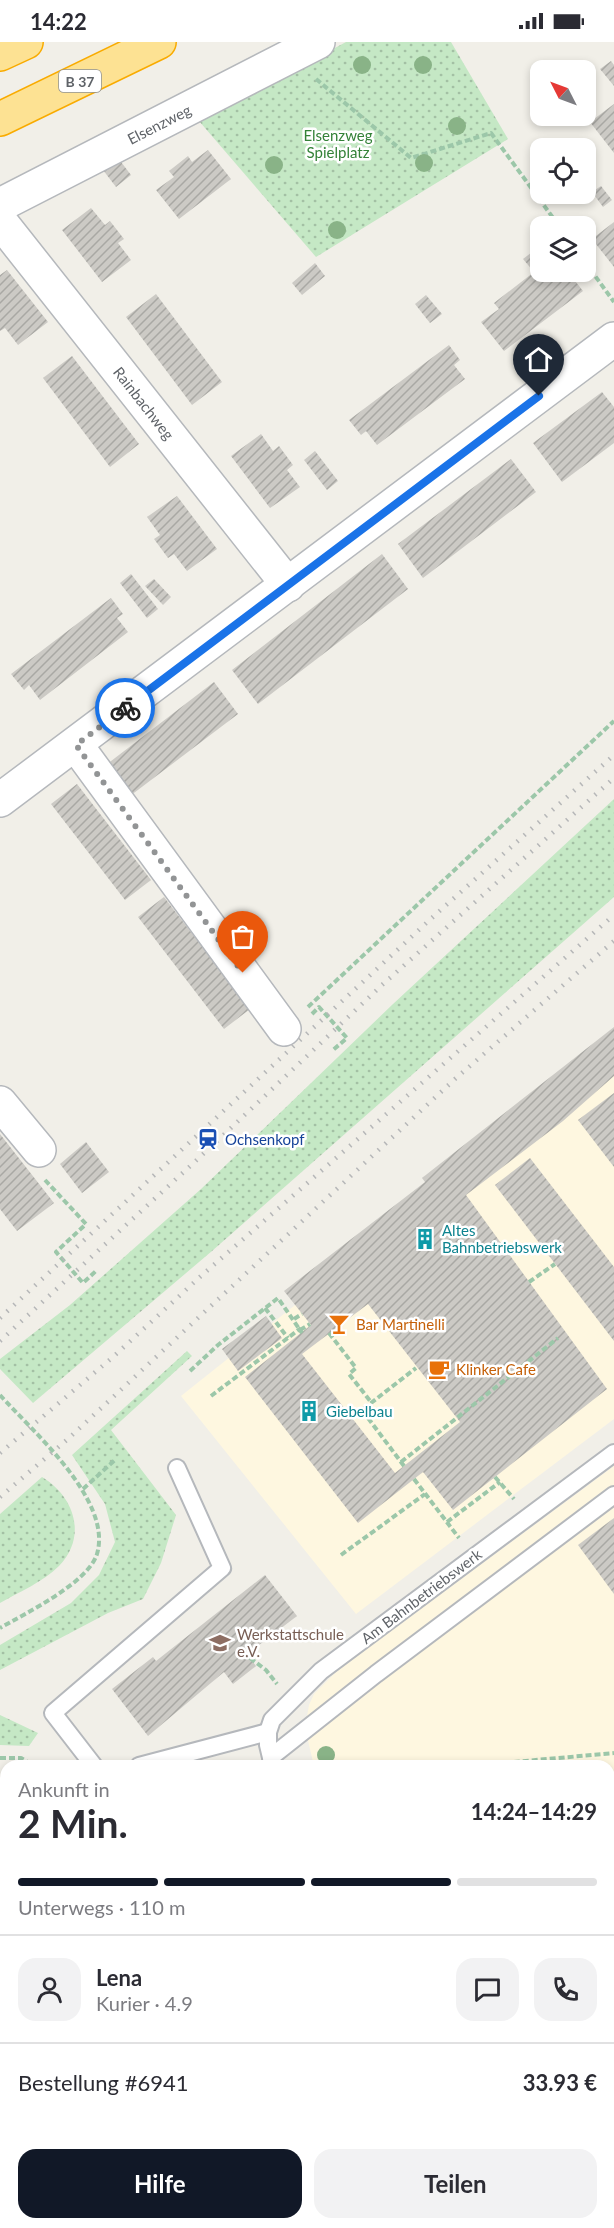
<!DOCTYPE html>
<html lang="de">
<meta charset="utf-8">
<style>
:root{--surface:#fff;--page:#f2f2f3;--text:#2b2b33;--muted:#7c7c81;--line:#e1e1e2;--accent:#111827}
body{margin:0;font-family:Lato,sans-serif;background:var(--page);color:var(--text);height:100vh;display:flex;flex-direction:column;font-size:22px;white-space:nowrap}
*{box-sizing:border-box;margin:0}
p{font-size:20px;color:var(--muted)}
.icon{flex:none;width:33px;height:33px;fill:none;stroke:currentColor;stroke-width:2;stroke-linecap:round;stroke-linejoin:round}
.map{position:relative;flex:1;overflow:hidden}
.side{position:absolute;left:0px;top:1718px;width:615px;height:470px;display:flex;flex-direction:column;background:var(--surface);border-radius:18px 18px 0 0;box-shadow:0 3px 9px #0003}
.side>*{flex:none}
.needle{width:39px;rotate:312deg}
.buttons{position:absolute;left:530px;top:18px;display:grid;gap:12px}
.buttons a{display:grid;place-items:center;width:66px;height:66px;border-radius:12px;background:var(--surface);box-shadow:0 3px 9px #0003;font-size:30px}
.pin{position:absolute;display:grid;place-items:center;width:51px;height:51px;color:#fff;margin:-62px -26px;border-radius:50% 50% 50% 0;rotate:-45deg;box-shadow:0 0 6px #0007}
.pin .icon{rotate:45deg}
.courier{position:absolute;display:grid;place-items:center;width:60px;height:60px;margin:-30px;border:4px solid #1a73e8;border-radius:50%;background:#fff;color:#222;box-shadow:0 2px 8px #0007}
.summary em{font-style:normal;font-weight:700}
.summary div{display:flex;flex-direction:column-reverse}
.summary{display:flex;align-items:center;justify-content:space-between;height:102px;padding:0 18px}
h1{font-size:39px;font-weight:700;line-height:45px}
.bar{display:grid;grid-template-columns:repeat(4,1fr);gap:9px 6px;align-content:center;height:72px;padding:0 18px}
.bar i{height:8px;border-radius:4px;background:var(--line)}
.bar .current{background:var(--accent)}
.bar p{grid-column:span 4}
.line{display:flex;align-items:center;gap:15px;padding:0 18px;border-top:2px solid var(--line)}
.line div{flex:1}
.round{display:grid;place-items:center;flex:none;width:63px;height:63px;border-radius:18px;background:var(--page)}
.button{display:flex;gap:12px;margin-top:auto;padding:12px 18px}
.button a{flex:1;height:69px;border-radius:18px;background:var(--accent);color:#fff;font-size:24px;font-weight:700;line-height:69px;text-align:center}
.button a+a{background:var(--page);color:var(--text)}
.status{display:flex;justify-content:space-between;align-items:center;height:42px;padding:0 30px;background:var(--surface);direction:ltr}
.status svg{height:16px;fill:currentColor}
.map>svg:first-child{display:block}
.commercial{fill:#fef7e0}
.industrial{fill:url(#industrial-grid)}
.grass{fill:url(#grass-dots)}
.building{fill:url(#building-hatch);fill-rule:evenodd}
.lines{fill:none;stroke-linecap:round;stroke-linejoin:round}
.lane-casing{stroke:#b5b8bc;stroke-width:20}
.street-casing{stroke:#b5b8bc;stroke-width:36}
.secondary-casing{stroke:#b6babf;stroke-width:36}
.highway-casing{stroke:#f9ab00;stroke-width:36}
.path{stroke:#9cc7a9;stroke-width:4;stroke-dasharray:6 3;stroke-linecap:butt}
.lane{stroke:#fff;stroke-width:16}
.street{stroke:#fff;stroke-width:33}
.secondary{stroke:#fff;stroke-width:33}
.highway{stroke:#fde293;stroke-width:33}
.rail{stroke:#b6b7b8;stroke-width:4.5;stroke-dasharray:1.5 8;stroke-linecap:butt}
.tree{fill:#89b387}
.done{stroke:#929495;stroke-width:6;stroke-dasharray:0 10.8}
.route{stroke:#1a73e8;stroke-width:8}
.labels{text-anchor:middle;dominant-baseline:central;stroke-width:5;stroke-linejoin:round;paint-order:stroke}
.shield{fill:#fff;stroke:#8f9295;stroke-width:1.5}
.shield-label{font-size:14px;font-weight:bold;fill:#5f6368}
.street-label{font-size:15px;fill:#5f6368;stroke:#fff}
.park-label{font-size:15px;fill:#348238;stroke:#fff}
.transit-label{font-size:15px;fill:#164399;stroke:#fff;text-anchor:start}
.culture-label{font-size:15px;fill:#0d838f;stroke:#fff;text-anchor:start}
.food-label{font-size:15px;fill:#c56008;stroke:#fff;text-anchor:start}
.education-label{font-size:15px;fill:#785e54;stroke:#fff;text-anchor:start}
</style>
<div class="status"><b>14:22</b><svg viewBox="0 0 49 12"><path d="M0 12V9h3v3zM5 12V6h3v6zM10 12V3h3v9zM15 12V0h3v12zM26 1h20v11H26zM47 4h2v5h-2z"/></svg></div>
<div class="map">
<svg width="614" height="2186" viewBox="0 0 614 2186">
<defs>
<pattern id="industrial-grid" width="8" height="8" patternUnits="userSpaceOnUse" patternTransform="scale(1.5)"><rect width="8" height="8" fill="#e0deda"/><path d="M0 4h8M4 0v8" fill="none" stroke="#b9b8b5"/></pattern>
<pattern id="grass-dots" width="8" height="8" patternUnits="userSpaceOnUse" patternTransform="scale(1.5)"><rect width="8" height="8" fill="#c5e8c5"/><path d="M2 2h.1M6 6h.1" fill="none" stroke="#a3c0a4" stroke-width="1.8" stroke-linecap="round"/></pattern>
<pattern id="building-hatch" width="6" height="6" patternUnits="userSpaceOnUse" patternTransform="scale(1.5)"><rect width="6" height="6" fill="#cccac5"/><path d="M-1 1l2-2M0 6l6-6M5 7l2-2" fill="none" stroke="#a9a8a4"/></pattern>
</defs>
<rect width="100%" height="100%" fill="#f1efe8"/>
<g class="commercial">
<polygon points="614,1009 614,1377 356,1572 181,1354"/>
<polygon points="614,1424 614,1891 609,1892 609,1724 314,1724 305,1686 309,1663 314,1652 336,1630"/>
</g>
<polygon class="industrial" points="609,2002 614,2002 614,2186 0,2186 0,2135 6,2133 6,2181 609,2181"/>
<g class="grass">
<polygon points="346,0 451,0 508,97 316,215 199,79"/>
<polygon points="614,757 614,855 212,1209 33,1361 0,1327 0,1317 70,1263 201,1147 393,962"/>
<polygon points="187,1309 192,1314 111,1388 176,1473 161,1521 143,1557 108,1571 0,1628 0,1603 71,1561 99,1533 115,1500 105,1462 72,1413"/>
<path d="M42,1435C74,1454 88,1494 59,1524C43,1540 19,1550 0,1561V1472Z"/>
<polygon points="0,1673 38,1691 29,1704 0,1703"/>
<polygon points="0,1778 6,1778 6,1868 0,1869"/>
</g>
<g class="building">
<polygon points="611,19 614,23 614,44 600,27"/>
<polygon points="614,62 614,111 590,80"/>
<polygon points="208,108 231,137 179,177 156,148 174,135 169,129 188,114 192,120"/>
<polygon points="118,116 131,133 116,145 103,128"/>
<polygon points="601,144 612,158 603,165 592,150"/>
<polygon points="91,166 105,183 110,179 124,197 118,201 131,218 102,240 62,188"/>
<polygon points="614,180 614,225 592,197"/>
<polygon points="540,204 540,230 568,230 583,249 504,309 481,280 499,267 494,261 534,230 523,217"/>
<polygon points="315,221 325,234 302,253 292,241"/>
<polygon points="7,228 48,280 18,303 5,286 0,289 0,233"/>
<polygon points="156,252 222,340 192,363 126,275"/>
<polygon points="426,253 442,272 430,281 415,262"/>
<polygon points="449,303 460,318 454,323 465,337 377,403 366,389 361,393 349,378"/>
<polygon points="72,314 139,402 110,425 43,336"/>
<polygon points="602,350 614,365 614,401 562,440 533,401"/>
<polygon points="261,392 273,409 279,404 293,423 287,428 300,445 270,466 231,414"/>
<polygon points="315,409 338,439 327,448 304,418"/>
<polygon points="511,417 536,450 423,536 398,502"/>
<polygon points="177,454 217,507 187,529 174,512 168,516 154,497 160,493 147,475"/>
<polygon points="382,512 408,547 258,662 232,628"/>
<polygon points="131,532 158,567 147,576 120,541"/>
<polygon points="154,537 171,555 163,563 145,544"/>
<polygon points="111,556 123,572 117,576 128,590 40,658 29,643 24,648 11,632"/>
<polygon points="214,640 238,672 126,757 102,726"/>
<polygon points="77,742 151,838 125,858 51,762"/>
<polygon points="164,855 250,967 224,987 138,875"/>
<path d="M614,985V1034L563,1079L466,1153L607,1347L453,1468L423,1430L358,1481L245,1335L311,1283L284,1249L425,1140L422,1136ZM368,1262L460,1380L395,1431L302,1312Z"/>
<polygon points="614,1051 614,1125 578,1078"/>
<polygon points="0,1092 54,1161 17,1189 0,1167"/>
<polygon points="86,1100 109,1130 82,1151 60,1122"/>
<polygon points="530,1116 614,1225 614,1299 495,1143"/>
<polygon points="266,1274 282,1296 238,1329 222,1307"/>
<polygon points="614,1476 614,1552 578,1503"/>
<polygon points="265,1533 297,1574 247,1612 256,1624 233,1642 224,1630 148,1694 112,1647 153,1615 156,1619"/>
<polygon points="609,2040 614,2043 614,2098 609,2095"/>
<polygon points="609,2127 614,2130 614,2186 532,2186 524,2181 609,2181"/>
</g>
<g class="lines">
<defs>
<g id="lane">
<polyline points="271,1715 376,1632 614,1453"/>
<polyline points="94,1724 53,1671 222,1526 177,1426"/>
<polyline points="139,1724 268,1690"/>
<polyline points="273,1724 268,1703 268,1690 272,1678 321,1629 614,1411"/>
<polyline points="609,2112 614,2114"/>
<polyline points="40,2186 42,2181"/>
<polyline points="433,2186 436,2181"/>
</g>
<g id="street">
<polyline points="0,163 318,0"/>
<polyline points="0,179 288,543"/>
<polyline points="76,703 284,987"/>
<polyline points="0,758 614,297"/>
<polyline points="0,1061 39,1108"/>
<polyline points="360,2186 363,2181"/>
</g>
<g id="secondary">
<polyline points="609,1949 614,1947"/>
<polyline points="0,2161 6,2159"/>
</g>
<g id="highway">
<polyline points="0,12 26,0"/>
<polyline points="0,77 159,0"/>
</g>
</defs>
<use href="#lane" class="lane-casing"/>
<use href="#street" class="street-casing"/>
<use href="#secondary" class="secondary-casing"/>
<use href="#highway" class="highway-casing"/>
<g class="path">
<polyline points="316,37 411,116 491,91 559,184"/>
<polyline points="585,220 614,260"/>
<polyline points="308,965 614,679"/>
<polyline points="312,972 319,965 347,996 333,1008"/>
<polyline points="45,1138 86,1182 56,1210 83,1241 97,1228"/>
<polyline points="529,1240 555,1222"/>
<polyline points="265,1266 288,1296"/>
<polyline points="294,1277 302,1272"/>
<polyline points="300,1288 310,1282"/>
<polyline points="329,1291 356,1326 349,1332 371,1360"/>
<polyline points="190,1329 218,1303 278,1256 302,1291"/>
<path d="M0,1353C32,1389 113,1458 97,1512C88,1541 26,1571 0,1586"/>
<polyline points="211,1354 301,1286"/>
<polyline points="401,1420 558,1296"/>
<polyline points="404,1424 362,1368 416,1326"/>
<polyline points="495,1435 514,1457"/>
<polyline points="414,1437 459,1496"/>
<polyline points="83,1447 115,1418"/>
<polyline points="447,1480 500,1440"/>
<polyline points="341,1513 425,1452"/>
<polyline points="250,1616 266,1628 277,1642"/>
<polyline points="0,1716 21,1716 34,1724"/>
<polyline points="469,1724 614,1711"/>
<polyline points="0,1902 6,1901"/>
<polyline points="0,2067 6,2065"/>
</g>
<use href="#lane" class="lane"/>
<use href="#street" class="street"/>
<use href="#secondary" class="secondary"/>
<use href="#highway" class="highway"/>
<g class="rail">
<polyline points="0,1276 434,874 614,713"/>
<polyline points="0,1299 213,1103 382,943 614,736"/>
<polyline points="0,1411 113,1315 201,1234 614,873"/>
<polyline points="0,1455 69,1396 455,1037 614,899"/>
</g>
</g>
<g class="tree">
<circle cx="362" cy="23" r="9"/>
<circle cx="423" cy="23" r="9"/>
<circle cx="457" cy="84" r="9"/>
<circle cx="424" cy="121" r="9"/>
<circle cx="274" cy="123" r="9"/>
<circle cx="337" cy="188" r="9"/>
<circle cx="326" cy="1713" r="9"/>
</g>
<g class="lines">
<polyline class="done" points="125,666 76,703 243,931"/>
<polyline class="route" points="125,666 539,354"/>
</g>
<defs>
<symbol id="station-bare" viewBox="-9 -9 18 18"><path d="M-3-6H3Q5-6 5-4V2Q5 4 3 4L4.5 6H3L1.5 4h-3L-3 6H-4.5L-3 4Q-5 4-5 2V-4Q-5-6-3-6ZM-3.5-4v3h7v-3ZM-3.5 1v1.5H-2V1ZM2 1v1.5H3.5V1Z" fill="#1a4fb4" stroke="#fff" stroke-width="2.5" paint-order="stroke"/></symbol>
<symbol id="building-bare" viewBox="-9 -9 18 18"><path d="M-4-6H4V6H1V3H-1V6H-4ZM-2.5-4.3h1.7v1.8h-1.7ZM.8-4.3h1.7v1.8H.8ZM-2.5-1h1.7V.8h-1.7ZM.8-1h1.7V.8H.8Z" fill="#0f9aa8" stroke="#fff" stroke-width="2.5" paint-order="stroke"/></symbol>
<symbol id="bar-bare" viewBox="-9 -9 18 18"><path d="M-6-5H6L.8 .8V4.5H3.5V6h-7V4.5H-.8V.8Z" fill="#e8710a" stroke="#fff" stroke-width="2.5" paint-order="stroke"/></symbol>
<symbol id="cafe-bare" viewBox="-9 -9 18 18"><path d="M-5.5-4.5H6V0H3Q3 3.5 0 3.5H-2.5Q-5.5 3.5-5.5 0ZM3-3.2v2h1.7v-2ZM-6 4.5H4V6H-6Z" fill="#e8710a" stroke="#fff" stroke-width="2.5" paint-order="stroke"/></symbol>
<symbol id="school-bare" viewBox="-9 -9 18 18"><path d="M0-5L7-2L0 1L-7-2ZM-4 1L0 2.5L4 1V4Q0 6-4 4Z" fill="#8d6e63" stroke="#fff" stroke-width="2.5" paint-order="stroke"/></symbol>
</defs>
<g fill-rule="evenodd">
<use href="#station-bare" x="193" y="1082" width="30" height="30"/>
<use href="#building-bare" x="410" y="1182" width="30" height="30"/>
<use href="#bar-bare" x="324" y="1267" width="30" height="30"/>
<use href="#cafe-bare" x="424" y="1312" width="30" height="30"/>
<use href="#building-bare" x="294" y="1354" width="30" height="30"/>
<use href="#school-bare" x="205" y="1586" width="30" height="30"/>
</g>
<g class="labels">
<rect class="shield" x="59" y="28" width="42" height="22" rx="4.5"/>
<g class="shield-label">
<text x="80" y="39">B 37</text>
</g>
<g class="street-label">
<text transform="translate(159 82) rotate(-27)">Elsenzweg</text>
<text transform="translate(144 361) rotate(52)">Rainbachweg</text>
<text transform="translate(421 1554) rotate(-37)">Am Bahnbetriebswerk</text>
</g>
<g class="park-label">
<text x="338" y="93">Elsenzweg<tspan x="338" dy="17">Spielplatz</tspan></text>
</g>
<g class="transit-label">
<text x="225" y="1097">Ochsenkopf</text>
</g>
<g class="culture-label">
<text x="442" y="1188">Altes<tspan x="442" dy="17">Bahnbetriebswerk</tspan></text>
<text x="326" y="1369">Giebelbau</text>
</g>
<g class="food-label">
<text x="356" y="1282">Bar Martinelli</text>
<text x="456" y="1327">Klinker Cafe</text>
</g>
<g class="education-label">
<text x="237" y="1592">Werkstattschule<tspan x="237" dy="17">e.V.</tspan></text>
</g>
</g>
</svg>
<div class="buttons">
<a><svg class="needle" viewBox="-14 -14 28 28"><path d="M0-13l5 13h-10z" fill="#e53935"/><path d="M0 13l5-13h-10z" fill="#7c7c81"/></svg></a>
<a><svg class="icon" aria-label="locate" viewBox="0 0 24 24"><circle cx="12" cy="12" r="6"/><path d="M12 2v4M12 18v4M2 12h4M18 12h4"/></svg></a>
<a><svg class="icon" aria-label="layers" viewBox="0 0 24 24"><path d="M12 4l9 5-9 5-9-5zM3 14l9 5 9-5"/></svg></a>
</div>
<div class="pin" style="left:243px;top:931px;background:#ea580c"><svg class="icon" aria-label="bag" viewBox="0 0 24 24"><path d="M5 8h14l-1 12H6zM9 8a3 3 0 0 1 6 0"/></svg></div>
<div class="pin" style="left:539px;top:354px;background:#1f2937"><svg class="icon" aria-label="home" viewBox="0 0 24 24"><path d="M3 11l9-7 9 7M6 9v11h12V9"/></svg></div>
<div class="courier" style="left:125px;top:666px"><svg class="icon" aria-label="bike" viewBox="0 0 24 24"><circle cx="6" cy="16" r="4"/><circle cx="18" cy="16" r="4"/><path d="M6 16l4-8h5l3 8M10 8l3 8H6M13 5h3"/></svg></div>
<section class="side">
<div class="summary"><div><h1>2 Min.</h1><p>Ankunft in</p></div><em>14:24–14:29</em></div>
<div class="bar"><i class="current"></i><i class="current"></i><i class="current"></i><i></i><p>Unterwegs · 110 m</p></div>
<div class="line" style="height:108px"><a class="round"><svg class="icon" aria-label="person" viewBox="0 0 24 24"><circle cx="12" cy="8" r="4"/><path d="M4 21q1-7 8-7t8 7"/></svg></a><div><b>Lena</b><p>Kurier · 4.9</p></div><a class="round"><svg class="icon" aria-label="chat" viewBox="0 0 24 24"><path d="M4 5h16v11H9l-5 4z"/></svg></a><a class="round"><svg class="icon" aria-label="phone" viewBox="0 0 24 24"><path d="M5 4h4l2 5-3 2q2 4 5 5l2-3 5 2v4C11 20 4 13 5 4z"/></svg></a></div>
<div class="line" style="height:78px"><div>Bestellung #6941</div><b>33.93 €</b></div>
<div class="button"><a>Hilfe</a><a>Teilen</a></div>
</section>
</div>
